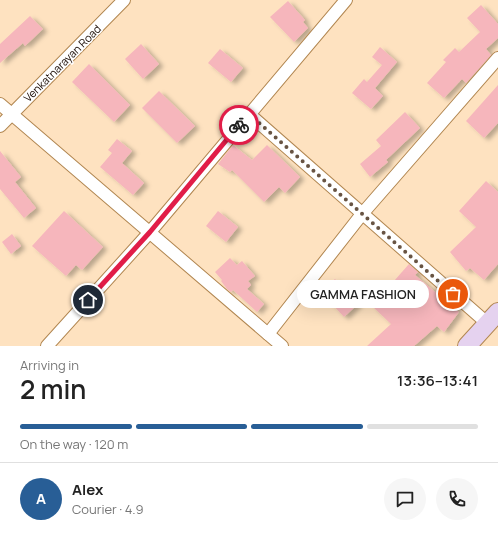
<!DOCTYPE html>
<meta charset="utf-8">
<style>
:root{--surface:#fff;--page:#f6f6f6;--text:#222;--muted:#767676;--line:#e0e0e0;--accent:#285e96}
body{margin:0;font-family:Manrope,sans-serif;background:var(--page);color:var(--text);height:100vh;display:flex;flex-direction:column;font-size:15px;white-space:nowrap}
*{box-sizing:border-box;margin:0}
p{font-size:13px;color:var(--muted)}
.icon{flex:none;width:22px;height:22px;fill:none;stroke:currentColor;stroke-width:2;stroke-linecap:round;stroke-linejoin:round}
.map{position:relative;height:346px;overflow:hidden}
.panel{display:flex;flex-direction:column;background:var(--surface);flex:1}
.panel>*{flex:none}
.pin{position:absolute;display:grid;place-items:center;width:34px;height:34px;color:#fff;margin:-17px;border:2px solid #fff;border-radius:50%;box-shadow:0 1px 4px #0007}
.courier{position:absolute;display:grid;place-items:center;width:40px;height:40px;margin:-20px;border:3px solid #e11d48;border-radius:50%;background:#fff;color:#222;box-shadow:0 1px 5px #0007}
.bubble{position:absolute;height:28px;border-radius:14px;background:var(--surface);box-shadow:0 4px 16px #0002;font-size:13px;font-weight:600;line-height:28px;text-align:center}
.head em{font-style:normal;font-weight:600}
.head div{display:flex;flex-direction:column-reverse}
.head{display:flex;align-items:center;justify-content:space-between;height:68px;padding:0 20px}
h1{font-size:26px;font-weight:600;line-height:30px}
.bar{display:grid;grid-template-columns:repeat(4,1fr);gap:6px 4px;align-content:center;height:48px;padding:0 20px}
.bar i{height:5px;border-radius:3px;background:var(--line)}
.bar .selected{background:var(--accent)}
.bar p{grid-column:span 4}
.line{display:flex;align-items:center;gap:10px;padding:0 20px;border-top:1px solid var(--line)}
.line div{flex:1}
.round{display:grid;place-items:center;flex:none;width:42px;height:42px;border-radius:21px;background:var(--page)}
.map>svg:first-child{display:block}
.building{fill:#f6b6bc;filter:url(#shadow)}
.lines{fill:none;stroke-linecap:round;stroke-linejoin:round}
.street-casing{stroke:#b18650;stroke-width:14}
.secondary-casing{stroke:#b18650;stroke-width:20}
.street{stroke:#fff;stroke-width:12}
.secondary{stroke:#e5d2ef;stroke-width:18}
.done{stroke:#685443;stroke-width:4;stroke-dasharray:0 7.2}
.route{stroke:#e11d48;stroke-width:5}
.labels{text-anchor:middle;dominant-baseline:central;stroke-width:3;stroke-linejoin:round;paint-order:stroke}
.street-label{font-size:11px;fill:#170800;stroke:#fff}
</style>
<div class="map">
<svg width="498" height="346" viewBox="0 0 498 346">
<defs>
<filter id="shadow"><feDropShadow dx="4.5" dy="2.5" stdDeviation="2" flood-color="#0004"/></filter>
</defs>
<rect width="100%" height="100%" fill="#fee2c0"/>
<g class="building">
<polygon points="288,1 305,20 303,22 308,28 294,42 270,17"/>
<polygon points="481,5 498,24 498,38 486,49 491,55 466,83 462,79 444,98 427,83 446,62 443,60 455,48 459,52 480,32 467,18"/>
<polygon points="30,16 43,29 25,46 23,43 0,63 0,44"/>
<polygon points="141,44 159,64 143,79 125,59"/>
<polygon points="380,47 397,62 375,88 383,96 371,109 352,93 364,79 367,82 382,65 372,57"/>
<polygon points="220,49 243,68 231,82 208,63"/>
<polygon points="89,64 130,105 114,122 72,82"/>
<polygon points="498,85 498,123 484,138 466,121"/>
<polygon points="159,91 195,126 177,143 142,108"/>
<polygon points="405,112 420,128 386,160 388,162 370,177 360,164 381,146 376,140"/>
<polygon points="117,139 132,151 122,163 144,183 133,195 100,167 112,153 108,150"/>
<polygon points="233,145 252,160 267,145 300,177 285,193 279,187 264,202 232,170 230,172 218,164"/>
<polygon points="0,151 21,177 15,182 36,208 24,218 0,189"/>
<polygon points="486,181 498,192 498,264 484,280 470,268 466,271 450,252 476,227 459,211"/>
<polygon points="64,211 103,247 82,270 76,265 66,276 32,246"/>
<polygon points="218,211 238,227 226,242 206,226"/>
<polygon points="12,234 21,246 11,254 2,242"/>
<polygon points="230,258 237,265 242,261 255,276 248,281 251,285 247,289 264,304 257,312 233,290 231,292 227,289 221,281 222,280 215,272"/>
<polygon points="409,264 418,272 415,275 459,312 444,332 437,326 414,346 367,346 391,324 372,306"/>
<polygon points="335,279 358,304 344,317 321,292"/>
</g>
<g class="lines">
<defs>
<g id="street">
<polyline points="0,104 282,346"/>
<polyline points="249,114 487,323"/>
<polyline points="0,126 124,0"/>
<polyline points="268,334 362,214 498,58"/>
<polyline points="47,346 150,232 346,0"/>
</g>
<polyline id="secondary" points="467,346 498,312"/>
</defs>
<use href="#street" class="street-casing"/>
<use href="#secondary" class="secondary-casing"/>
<use href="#street" class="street"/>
<use href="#secondary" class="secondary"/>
</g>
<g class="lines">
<polyline class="done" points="239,125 249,114 453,294"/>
<polyline class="route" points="88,300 150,232 239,125"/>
</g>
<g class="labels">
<g class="street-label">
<text transform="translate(62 63) rotate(-45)">Venkatnarayan Road</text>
</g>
</g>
</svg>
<div class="pin" style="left:453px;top:294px;background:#ea580c"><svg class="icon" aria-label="bag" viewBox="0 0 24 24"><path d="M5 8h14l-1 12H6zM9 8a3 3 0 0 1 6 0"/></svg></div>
<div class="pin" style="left:88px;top:300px;background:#1f2937"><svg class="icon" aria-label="home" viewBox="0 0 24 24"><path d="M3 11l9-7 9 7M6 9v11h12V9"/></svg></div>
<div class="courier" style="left:239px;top:125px"><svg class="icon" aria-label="bike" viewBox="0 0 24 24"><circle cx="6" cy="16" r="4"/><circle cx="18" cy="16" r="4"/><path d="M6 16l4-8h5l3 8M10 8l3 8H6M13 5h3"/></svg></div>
<div class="bubble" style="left:297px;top:280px;width:132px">GAMMA FASHION</div>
</div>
<section class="panel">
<div class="head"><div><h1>2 min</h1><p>Arriving in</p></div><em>13:36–13:41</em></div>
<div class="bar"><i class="selected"></i><i class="selected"></i><i class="selected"></i><i></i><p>On the way · 120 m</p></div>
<div class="line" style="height:72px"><b class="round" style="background:var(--accent);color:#fff">A</b><div><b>Alex</b><p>Courier · 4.9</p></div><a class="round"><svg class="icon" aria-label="chat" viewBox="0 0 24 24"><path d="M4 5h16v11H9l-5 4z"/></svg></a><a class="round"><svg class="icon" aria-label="phone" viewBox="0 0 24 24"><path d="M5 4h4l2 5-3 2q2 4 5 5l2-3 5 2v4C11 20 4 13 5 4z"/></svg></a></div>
</section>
